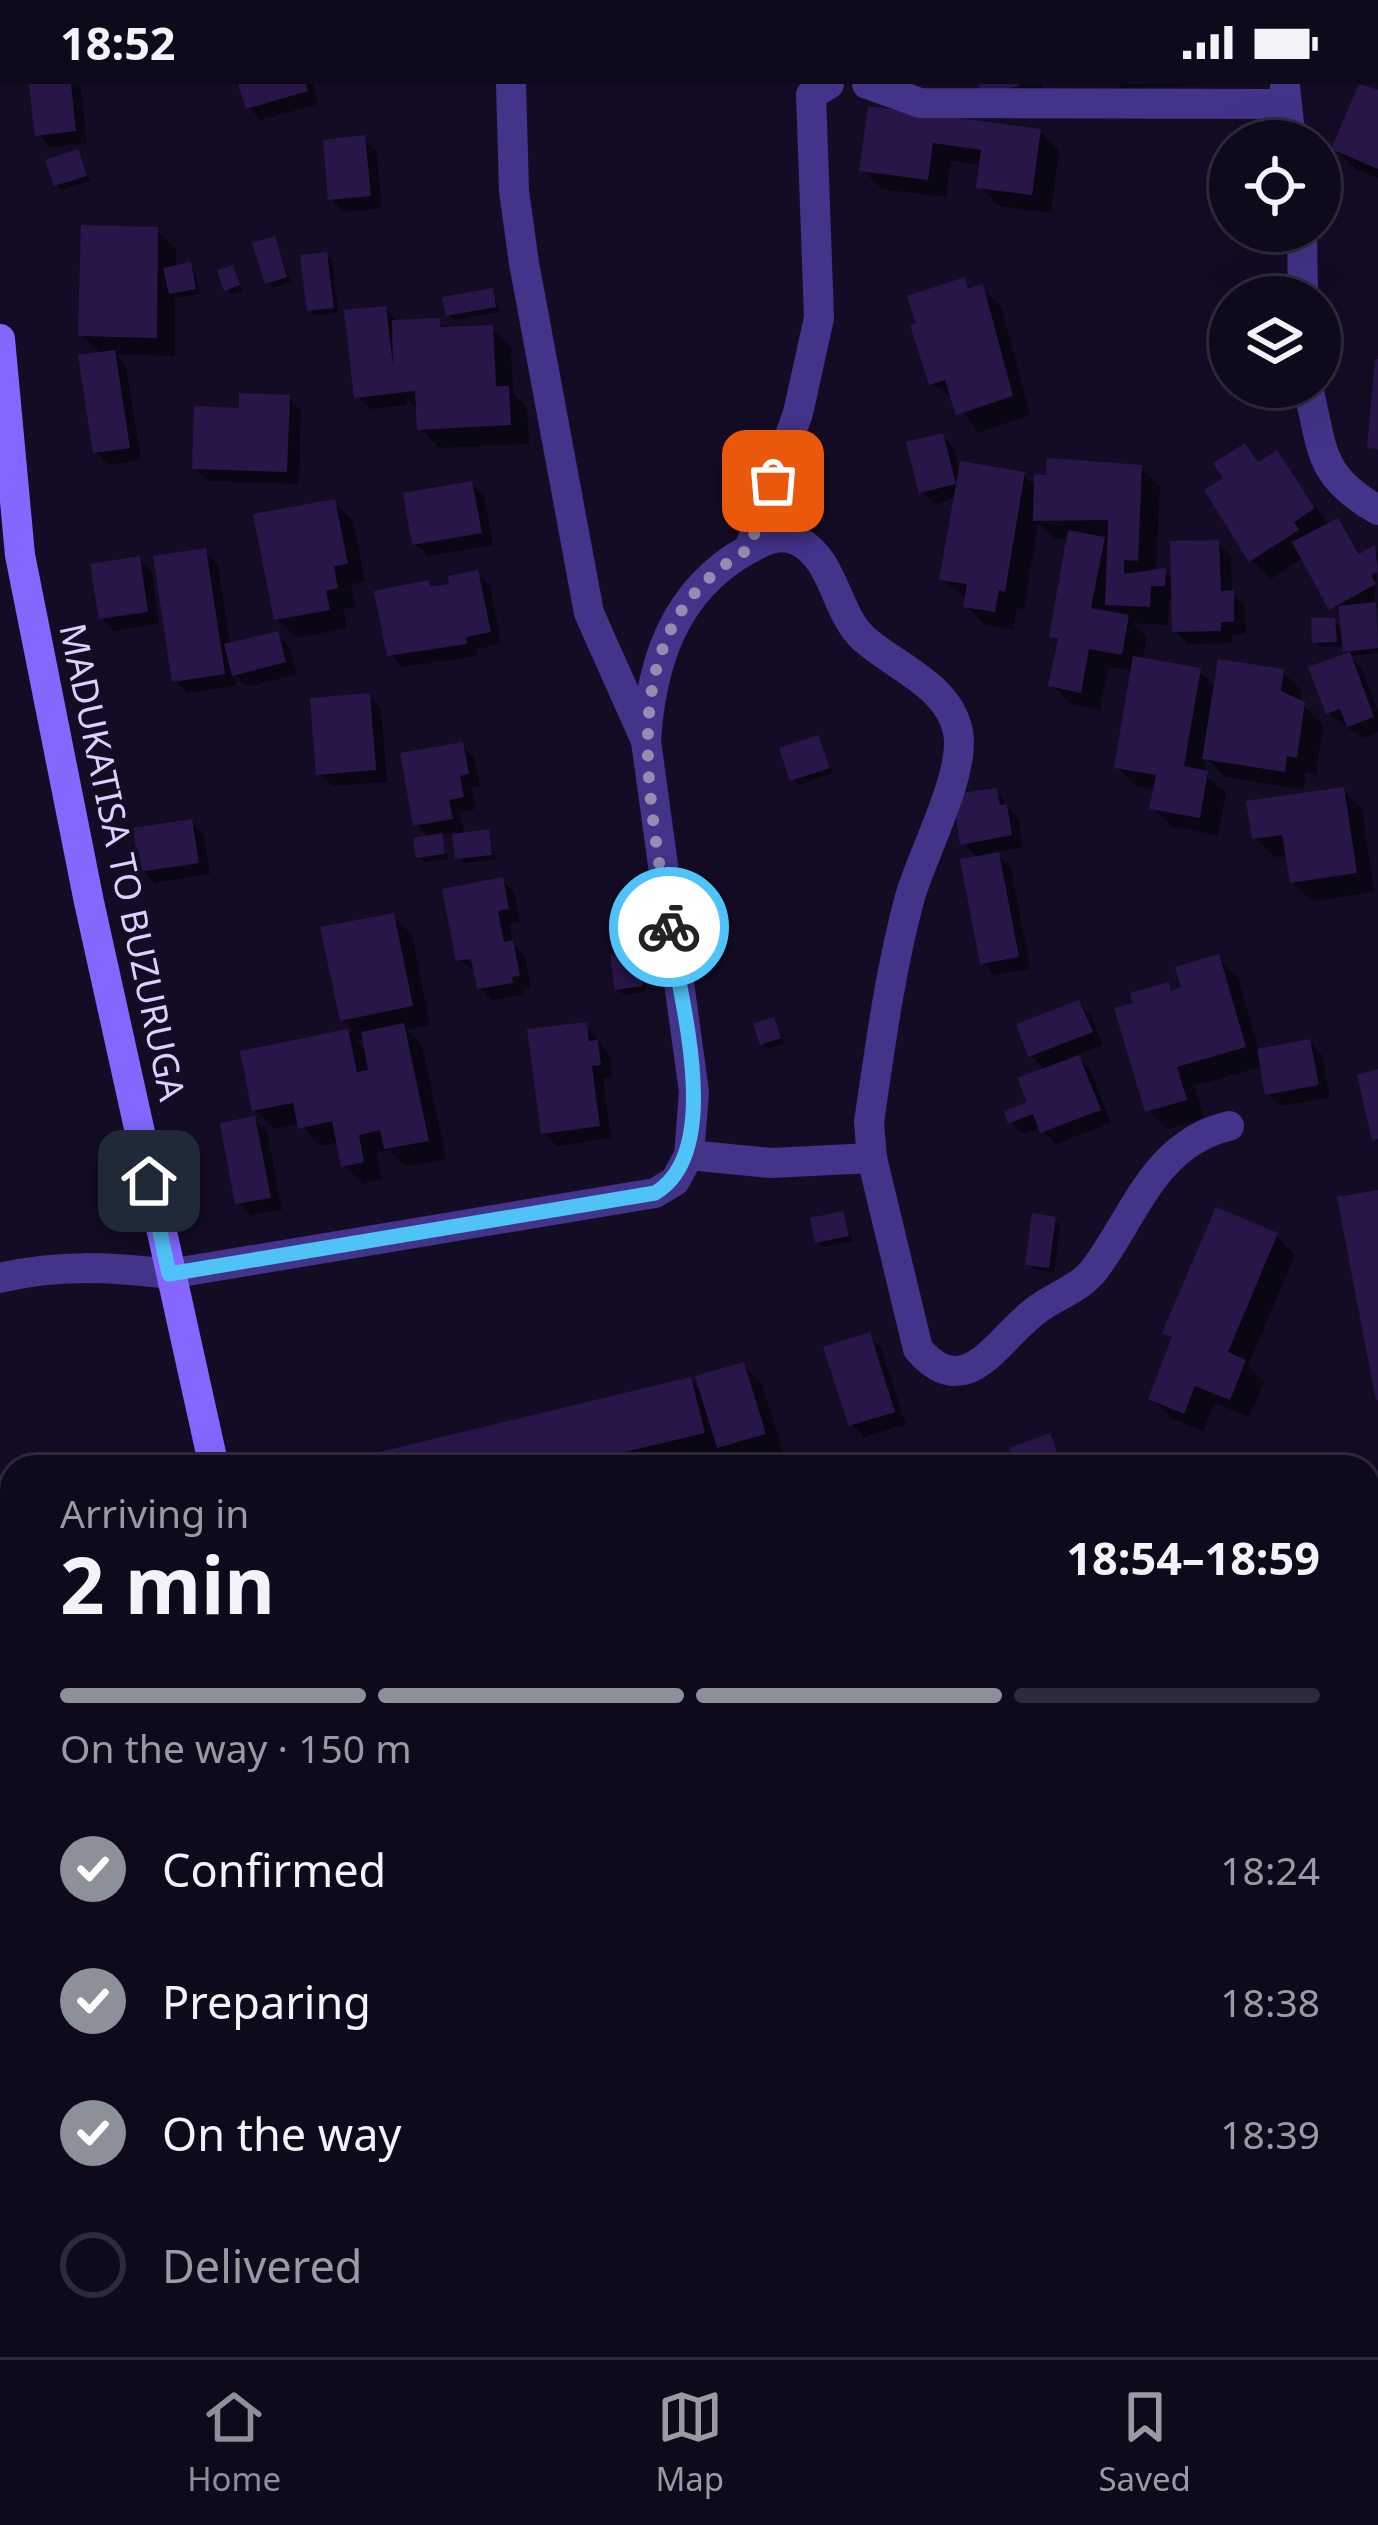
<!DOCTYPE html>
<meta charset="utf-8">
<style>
:root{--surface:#0f091c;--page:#1d1729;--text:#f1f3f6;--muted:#9b9aa3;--line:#2f2a3b;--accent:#8c9099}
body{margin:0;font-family:"Noto Sans",sans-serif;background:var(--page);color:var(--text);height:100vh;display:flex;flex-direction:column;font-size:45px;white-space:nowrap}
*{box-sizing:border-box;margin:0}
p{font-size:39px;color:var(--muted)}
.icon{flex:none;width:66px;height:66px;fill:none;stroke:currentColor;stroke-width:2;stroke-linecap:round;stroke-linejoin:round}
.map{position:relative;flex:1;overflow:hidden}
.panel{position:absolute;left:0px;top:1371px;width:1380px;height:903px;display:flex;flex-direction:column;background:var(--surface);border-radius:36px 36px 0 0;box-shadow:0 12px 48px #0002,0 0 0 3px var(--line)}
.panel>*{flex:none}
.buttons{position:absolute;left:1209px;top:36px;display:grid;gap:24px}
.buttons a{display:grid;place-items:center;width:132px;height:132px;border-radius:50%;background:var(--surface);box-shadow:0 12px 48px #0002,0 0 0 3px var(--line);font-size:60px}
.pin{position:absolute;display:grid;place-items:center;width:102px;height:102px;color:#fff;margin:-51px;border-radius:24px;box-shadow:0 6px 18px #0006}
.courier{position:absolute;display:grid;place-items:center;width:120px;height:120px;margin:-60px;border:9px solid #4fc3f7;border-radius:50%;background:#fff;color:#222;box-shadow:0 3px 15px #0007}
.summary em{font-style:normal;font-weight:700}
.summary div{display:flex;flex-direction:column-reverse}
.summary{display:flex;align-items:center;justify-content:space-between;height:204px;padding:0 60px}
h1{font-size:78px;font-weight:700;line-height:90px}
.bar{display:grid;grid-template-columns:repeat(4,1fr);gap:18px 12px;align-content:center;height:144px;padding:0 60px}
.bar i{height:15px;border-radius:9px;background:var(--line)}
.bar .selected{background:var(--accent)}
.bar p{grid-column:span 4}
ol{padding:0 60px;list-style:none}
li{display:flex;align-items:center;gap:36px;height:132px}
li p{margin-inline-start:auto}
li .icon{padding:12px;border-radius:50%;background:var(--accent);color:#fff;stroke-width:4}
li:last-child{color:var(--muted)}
li i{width:66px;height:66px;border:6px solid var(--line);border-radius:50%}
.status{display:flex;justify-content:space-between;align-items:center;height:84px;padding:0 60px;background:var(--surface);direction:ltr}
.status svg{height:33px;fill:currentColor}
.menu{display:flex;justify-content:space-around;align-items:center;height:168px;border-top:3px solid var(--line);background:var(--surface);font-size:33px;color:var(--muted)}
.menu a{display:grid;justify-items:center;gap:6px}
.menu .selected{color:var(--accent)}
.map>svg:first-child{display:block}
.shadow{fill:#0007;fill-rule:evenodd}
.building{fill:#281648}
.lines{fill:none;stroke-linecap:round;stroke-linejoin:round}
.street{stroke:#433389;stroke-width:30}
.secondary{stroke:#8367ff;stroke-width:30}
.done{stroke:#978bb3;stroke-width:12;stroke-dasharray:0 21.6}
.route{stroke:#4fc3f7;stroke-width:15}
.labels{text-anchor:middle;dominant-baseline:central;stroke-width:10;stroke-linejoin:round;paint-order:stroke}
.street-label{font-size:36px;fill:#ddd0ff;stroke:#140c25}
</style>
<div class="status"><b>18:52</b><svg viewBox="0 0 49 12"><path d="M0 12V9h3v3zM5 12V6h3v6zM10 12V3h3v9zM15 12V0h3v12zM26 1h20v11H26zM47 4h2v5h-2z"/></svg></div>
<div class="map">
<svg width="1378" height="2273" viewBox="0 0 1378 2273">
<rect width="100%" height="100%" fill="#140c25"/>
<g class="shadow">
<polygon points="26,0 80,0 87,59 50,63 38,50 32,1"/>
<polygon points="242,0 313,0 318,20 261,36 248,23"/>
<polygon points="982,0 1042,0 1045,11"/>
<polygon points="1117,0 1201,0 1201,1 1121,4"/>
<polygon points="1378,9 1378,94 1354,84 1335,65"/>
<polygon points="870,25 1040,48 1059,67 1051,129 999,122 980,103 983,81 951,77 946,113 882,105 863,86"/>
<polygon points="364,55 376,67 382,124 343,128 331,115"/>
<polygon points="77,69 90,97 62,106 57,101"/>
<polygon points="157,146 176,165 176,184 190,181 195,187 200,210 175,214 175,272 115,270 126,282 141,376 108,381 96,368 102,271 81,251"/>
<polygon points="274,156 291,198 273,204 268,198"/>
<polygon points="326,171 332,177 338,228 315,231 310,226"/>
<polygon points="232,184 243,207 233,211 227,205"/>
<polygon points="964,197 973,206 982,203 1001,222 1030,331 978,349 955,317 932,299"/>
<polygon points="492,207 500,228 454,236 449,231"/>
<polygon points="385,225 399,239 491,244 511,263 513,309 527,324 529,360 439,364 420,344 419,327 406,314 407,321 370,325 357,312"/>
<polygon points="289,314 301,327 299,400 208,397 195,384 242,327"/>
<polygon points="942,352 954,364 958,380 1024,391 1037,404 1141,384 1160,403 1156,489 1165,488 1174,497 1218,459 1231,472 1232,508 1245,522 1246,550 1232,550 1233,559 1188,560 1175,547 1174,516 1169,516 1168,541 1132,539 1147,553 1142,577 1199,587 1216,604 1283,588 1302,607 1300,619 1323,640 1316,691 1306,689 1303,705 1225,693 1207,675 1204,690 1226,709 1218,751 1172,743 1153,724 1156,706 1136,702 1117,683 1133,587 1108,583 1100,626 1071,620 1052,601 1060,560 1052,552 1069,455 1055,455 1038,439 1024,525 1017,524 1013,546 985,541 966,522 967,515 942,495 956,414 935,420 922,407"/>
<polygon points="1245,363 1261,379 1276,370 1330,442 1338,437 1362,471 1374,465 1378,469 1374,520 1378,569 1350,572 1362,584 1378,628 1378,648 1362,654 1328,629 1350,571 1345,562 1320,563 1315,557 1334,537 1343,546 1342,534 1304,473 1271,495 1252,476 1227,395"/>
<polygon points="471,400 484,412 493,461 428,472 415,460"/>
<polygon points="334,418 353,437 365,498 351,500 356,523 343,525 347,544 296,554 277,535"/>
<polygon points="205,467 218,480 230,562 277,550 289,563 297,590 248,603 234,590 236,602 187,609 175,596"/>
<polygon points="139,475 152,488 159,540 114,547 101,534"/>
<polygon points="477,490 490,502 501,560 477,565 478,572 402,583 390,570 428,500 434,506"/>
<polygon points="369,612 381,625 387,698 332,702 319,690"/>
<polygon points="818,654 833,689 799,701 793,695"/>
<polygon points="462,661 474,674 480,702 471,704 475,725 460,728 465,751 488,749 496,776 463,779 455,748 439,751 448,775 425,778 419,773 430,754 416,740"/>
<polygon points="1343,706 1362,725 1374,808 1312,817 1292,798 1288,772 1274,773 1255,754"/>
<polygon points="996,707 1019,736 1023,763 995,768 1011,784 1030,885 995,891 982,878 979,775 963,759"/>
<polygon points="191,738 204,751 210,790 155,799 142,786"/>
<polygon points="502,797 515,809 520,837 509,839 513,860 525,872 531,904 523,905 524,911 492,916 480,904 476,888 459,876"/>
<path d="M393,832L412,851L430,941L407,946L422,961L446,1075L406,1083L389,1066L376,1069L382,1096L363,1100L344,1081L339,1058L320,1062L300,1040L274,1045L255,1026L243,969L354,947L343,936ZM365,954L368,969L355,956Z"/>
<polygon points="636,870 646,907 624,911 618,905"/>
<polygon points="1218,874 1238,893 1259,968 1310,958 1322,971 1330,1013 1281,1022 1268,1010 1263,982 1194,1002 1204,1034 1167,1045 1148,1026 1136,921 1168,901 1175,909"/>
<polygon points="1079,919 1091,932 1103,961 1076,972 1091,987 1111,1039 1055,1060 1041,1044 1023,1050 1011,1038 1031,1020 1046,987 1031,972"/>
<polygon points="773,936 785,960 769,965 763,960"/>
<polygon points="586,941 610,972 612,993 603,994 611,1054 557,1062 544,1049"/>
<polygon points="254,1035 267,1048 282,1126 251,1131 238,1118"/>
<polygon points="842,1130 853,1157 824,1163 818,1158"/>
<polygon points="1055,1136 1060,1141 1054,1188 1034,1185 1028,1180"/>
<polygon points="1276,1151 1295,1171 1248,1282 1264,1298 1249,1333 1215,1319 1203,1347 1171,1334 1152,1315 1174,1257 1166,1248"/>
<polygon points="869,1252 881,1264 906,1340 864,1353 852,1340"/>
<polygon points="743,1281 762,1300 783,1369 738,1382 724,1367 657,1383 323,1383 690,1296 703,1309"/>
<polygon points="1049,1353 1069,1383 1019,1383"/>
<polygon points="1378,1429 1378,1589 1368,1545 1368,1431"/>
<polygon points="1378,1833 1378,1917 1368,1920 1368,1836"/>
<polygon points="0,1933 12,1947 12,1997 0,2003"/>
<polygon points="1,2018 12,2029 12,2113 0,2118"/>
<polygon points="4,2206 12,2216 12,2232 1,2236"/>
<polygon points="12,2252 12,2262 63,2262 66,2273 13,2273 7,2253"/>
<polygon points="131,2262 244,2262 247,2273 134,2273"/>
<polygon points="307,2262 349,2262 353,2273 310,2273"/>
<polygon points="1150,2262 1225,2262 1232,2273 1157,2273"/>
</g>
<g class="building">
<polygon points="29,0 71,0 76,47 35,52"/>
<polygon points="238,0 306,0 308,7 246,25"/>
<polygon points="979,0 1019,0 1019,2 981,10"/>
<polygon points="1359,0 1378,6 1378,85 1331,65"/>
<polygon points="868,22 1041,45 1032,111 976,104 981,66 933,59 928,96 859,87"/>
<polygon points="365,51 371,112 328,116 323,56"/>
<polygon points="78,65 87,92 54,102 45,76"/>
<polygon points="81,141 158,143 157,254 78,252"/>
<polygon points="275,152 287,193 265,200 252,159"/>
<polygon points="327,168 334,224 307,227 300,171"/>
<polygon points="191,178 196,205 169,210 163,184"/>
<polygon points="233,181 240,201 224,207 217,186"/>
<polygon points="965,193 968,204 983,200 1013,312 956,331 945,296 929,301 910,241 916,239 907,212"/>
<polygon points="493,204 496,223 446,232 442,213"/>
<polygon points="386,222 393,282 392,236 440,234 440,243 493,241 496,302 509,302 511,341 417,346 415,307 354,314 344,226"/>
<polygon points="115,266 130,364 93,369 78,271"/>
<polygon points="1375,275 1378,275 1378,365 1367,364"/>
<polygon points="239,309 290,311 287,388 192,385 194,322 239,324"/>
<polygon points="943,349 956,400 960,377 1025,388 1005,508 999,506 995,528 963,523 967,500 939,496 956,400 919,409 906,358"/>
<polygon points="1245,359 1258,378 1277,366 1315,424 1294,438 1299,446 1249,478 1204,406 1223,394 1213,379"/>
<polygon points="1047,374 1142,381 1138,477 1124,476 1124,490 1166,484 1165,502 1151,502 1150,523 1105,521 1108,436 1033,437 1034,390 1046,391"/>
<polygon points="472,397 482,449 412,461 403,409"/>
<polygon points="335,415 348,480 334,482 338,504 326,507 330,526 274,536 253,430"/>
<polygon points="1338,434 1359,470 1375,461 1378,488 1371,491 1376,500 1329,526 1292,458"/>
<polygon points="1068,446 1105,453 1091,524 1129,531 1122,571 1089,565 1081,609 1048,602 1058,555 1049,553"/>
<polygon points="1219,456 1221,507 1234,506 1234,538 1221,538 1221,547 1172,548 1170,457"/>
<polygon points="206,464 225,590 172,598 153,472"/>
<polygon points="140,472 148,528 99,535 90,480"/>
<polygon points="478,486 491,548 466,553 467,560 387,572 374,507 429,496 430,503 449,500 448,492"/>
<polygon points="1376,518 1378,564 1343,568 1338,522"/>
<polygon points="1311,534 1335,534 1337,558 1312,559"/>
<polygon points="278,547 286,578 232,592 224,560"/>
<polygon points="1350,568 1374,633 1347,643 1340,625 1326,630 1308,583"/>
<polygon points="1133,572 1201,584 1184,682 1208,687 1200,734 1149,725 1156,691 1114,684"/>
<polygon points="1218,575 1284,585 1281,607 1305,618 1297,674 1287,672 1285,688 1202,675"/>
<polygon points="370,609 376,686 316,691 310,614"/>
<polygon points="818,651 830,684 790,697 779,664"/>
<polygon points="463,658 469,690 460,692 464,713 449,716 453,735 413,742 400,669"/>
<polygon points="1344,703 1357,789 1290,799 1282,751 1252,755 1246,717"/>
<polygon points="997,704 1000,721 1007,720 1012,751 960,761 953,710"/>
<polygon points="192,735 199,779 139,788 133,744"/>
<polygon points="489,745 492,771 455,775 452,750"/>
<polygon points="442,749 445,770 416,774 413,754"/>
<polygon points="999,768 1019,873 980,880 960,775"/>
<polygon points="503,793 509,825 498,827 504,858 513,856 520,892 512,893 513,899 477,905 471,875 456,877 442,805"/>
<polygon points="394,829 413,922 340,937 320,843"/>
<polygon points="637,867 643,902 615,906 610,871"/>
<polygon points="1219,870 1246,963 1177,983 1187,1016 1145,1028 1114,924 1133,919 1130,909 1169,898 1171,907 1181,903 1175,883"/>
<polygon points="1079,916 1093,948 1028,973 1016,940"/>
<polygon points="774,933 781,954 760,961 753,940"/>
<polygon points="587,938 589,957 598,956 601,981 592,982 600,1042 541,1050 527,945"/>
<polygon points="404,939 429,1057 384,1065 380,1046 359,1051 364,1078 341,1083 332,1037 298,1045 293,1019 252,1027 240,967 348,945 357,988 368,986 361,948"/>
<polygon points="1310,955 1319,1001 1265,1011 1257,965"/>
<polygon points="1079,971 1101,1026 1040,1049 1033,1030 1008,1040 1004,1027 1027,1018 1017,994"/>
<polygon points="1378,985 1378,1055 1372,1056 1357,991"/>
<polygon points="255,1032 271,1114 235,1120 220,1039"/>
<polygon points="1378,1106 1378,1316 1376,1316 1337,1113"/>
<polygon points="1216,1123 1278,1149 1228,1268 1246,1276 1230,1316 1195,1302 1184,1330 1148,1315 1172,1253 1162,1249"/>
<polygon points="843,1127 849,1152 815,1159 810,1134"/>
<polygon points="1032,1129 1056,1133 1049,1184 1025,1181"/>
<polygon points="870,1248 895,1328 849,1342 823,1263"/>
<polygon points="744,1278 766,1350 717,1364 695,1292"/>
<polygon points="691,1293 705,1349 562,1383 317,1383"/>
<polygon points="1050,1349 1063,1383 1016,1383 1009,1364"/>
<polygon points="1378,1426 1378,1494 1368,1496 1368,1428"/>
<polygon points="12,1437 12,1511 11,1511 0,1479 0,1441"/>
<polygon points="1378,1513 1378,1594 1376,1595 1368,1559 1368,1515"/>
<polygon points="1378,1597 1378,1646 1375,1646 1368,1598"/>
<polygon points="1378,1830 1378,1894 1368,1896 1368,1832"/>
<polygon points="0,1930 12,1952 12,1978 0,1984"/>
<polygon points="1,2012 12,2043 12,2097 0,2101"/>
<polygon points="12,2132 12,2167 11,2167 0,2136"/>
<polygon points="5,2202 12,2225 0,2230 0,2204"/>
<polygon points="1376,2237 1378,2273 1321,2273 1317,2262 1368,2262 1368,2240"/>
<polygon points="12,2249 12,2262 52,2262 55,2273 10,2273 3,2251"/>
<polygon points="76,2262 96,2262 99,2273 79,2273"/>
<polygon points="127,2262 199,2262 199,2263 166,2273 131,2273"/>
<polygon points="304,2262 342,2262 345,2273 307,2273"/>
<polygon points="1147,2262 1220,2262 1225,2271 1153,2273"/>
</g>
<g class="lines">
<g class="street">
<polyline points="511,0 514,107 524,179 589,529 646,657"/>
<polyline points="867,0 920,19 1287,20"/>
<polyline points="1285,3 1291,57"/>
<polyline points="1302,147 1303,213"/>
<path d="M1308,303C1323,366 1318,392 1378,426"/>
<polyline points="749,465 798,329 819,234 811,11 829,0"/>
<polyline points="689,1071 771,1079 872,1074"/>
<path d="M0,1194C58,1180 110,1183 169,1190L655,1109L675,1097L689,1071L694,1008L646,657C651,579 674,507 747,466C763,457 779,448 798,457C834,475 835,527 863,554C895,583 949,601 958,648C966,690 922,770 910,813C890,886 880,964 869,1038L872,1074L918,1265C966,1321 997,1256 1035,1227C1054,1212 1080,1205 1095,1185C1135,1131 1155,1059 1229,1042"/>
<polyline points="0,1657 12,1653"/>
<polyline points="1368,2043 1378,2043"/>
<polyline points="1034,2273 1035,2262"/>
</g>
<g class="secondary">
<polyline points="0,255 20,471 89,818 214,1383"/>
<polyline points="435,2262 438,2273"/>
</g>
</g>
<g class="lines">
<path class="done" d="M669,843C650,710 607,546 749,465L773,397"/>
<path class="route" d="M149,1097L169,1190L655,1109C726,1067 679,912 669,843"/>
</g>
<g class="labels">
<g class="street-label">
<text transform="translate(123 778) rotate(78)">MADUKATISA TO BUZURUGA</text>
</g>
</g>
</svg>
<div class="buttons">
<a><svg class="icon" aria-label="locate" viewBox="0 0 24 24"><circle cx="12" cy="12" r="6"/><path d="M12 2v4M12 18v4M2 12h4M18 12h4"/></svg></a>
<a><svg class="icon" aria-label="layers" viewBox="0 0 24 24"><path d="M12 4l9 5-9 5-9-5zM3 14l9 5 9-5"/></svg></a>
</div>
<div class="pin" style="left:773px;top:397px;background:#ea580c"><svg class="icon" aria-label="bag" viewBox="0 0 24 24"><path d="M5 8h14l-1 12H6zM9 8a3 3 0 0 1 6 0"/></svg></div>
<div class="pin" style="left:149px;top:1097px;background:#1f2937"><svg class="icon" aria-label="home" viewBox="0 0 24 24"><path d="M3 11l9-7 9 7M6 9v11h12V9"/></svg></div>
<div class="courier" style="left:669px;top:843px"><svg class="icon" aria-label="bike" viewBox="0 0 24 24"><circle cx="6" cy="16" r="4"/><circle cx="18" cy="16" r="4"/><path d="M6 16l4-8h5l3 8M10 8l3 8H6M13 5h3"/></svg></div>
<section class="panel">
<div class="summary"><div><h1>2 min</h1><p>Arriving in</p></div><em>18:54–18:59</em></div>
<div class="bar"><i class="selected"></i><i class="selected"></i><i class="selected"></i><i></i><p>On the way · 150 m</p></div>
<ol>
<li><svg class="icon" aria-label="check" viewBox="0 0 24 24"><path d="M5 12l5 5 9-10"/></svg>Confirmed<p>18:24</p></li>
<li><svg class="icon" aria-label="check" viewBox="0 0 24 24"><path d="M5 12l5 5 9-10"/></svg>Preparing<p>18:38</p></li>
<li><svg class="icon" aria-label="check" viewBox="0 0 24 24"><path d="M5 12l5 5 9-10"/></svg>On the way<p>18:39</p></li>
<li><i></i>Delivered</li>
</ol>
</section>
</div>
<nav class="menu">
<a class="selected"><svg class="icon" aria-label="home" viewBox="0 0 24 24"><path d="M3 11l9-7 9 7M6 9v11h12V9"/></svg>Home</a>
<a><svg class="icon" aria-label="map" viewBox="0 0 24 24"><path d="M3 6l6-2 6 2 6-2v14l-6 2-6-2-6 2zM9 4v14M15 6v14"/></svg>Map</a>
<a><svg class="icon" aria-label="saved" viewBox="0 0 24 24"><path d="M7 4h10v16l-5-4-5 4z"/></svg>Saved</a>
</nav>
